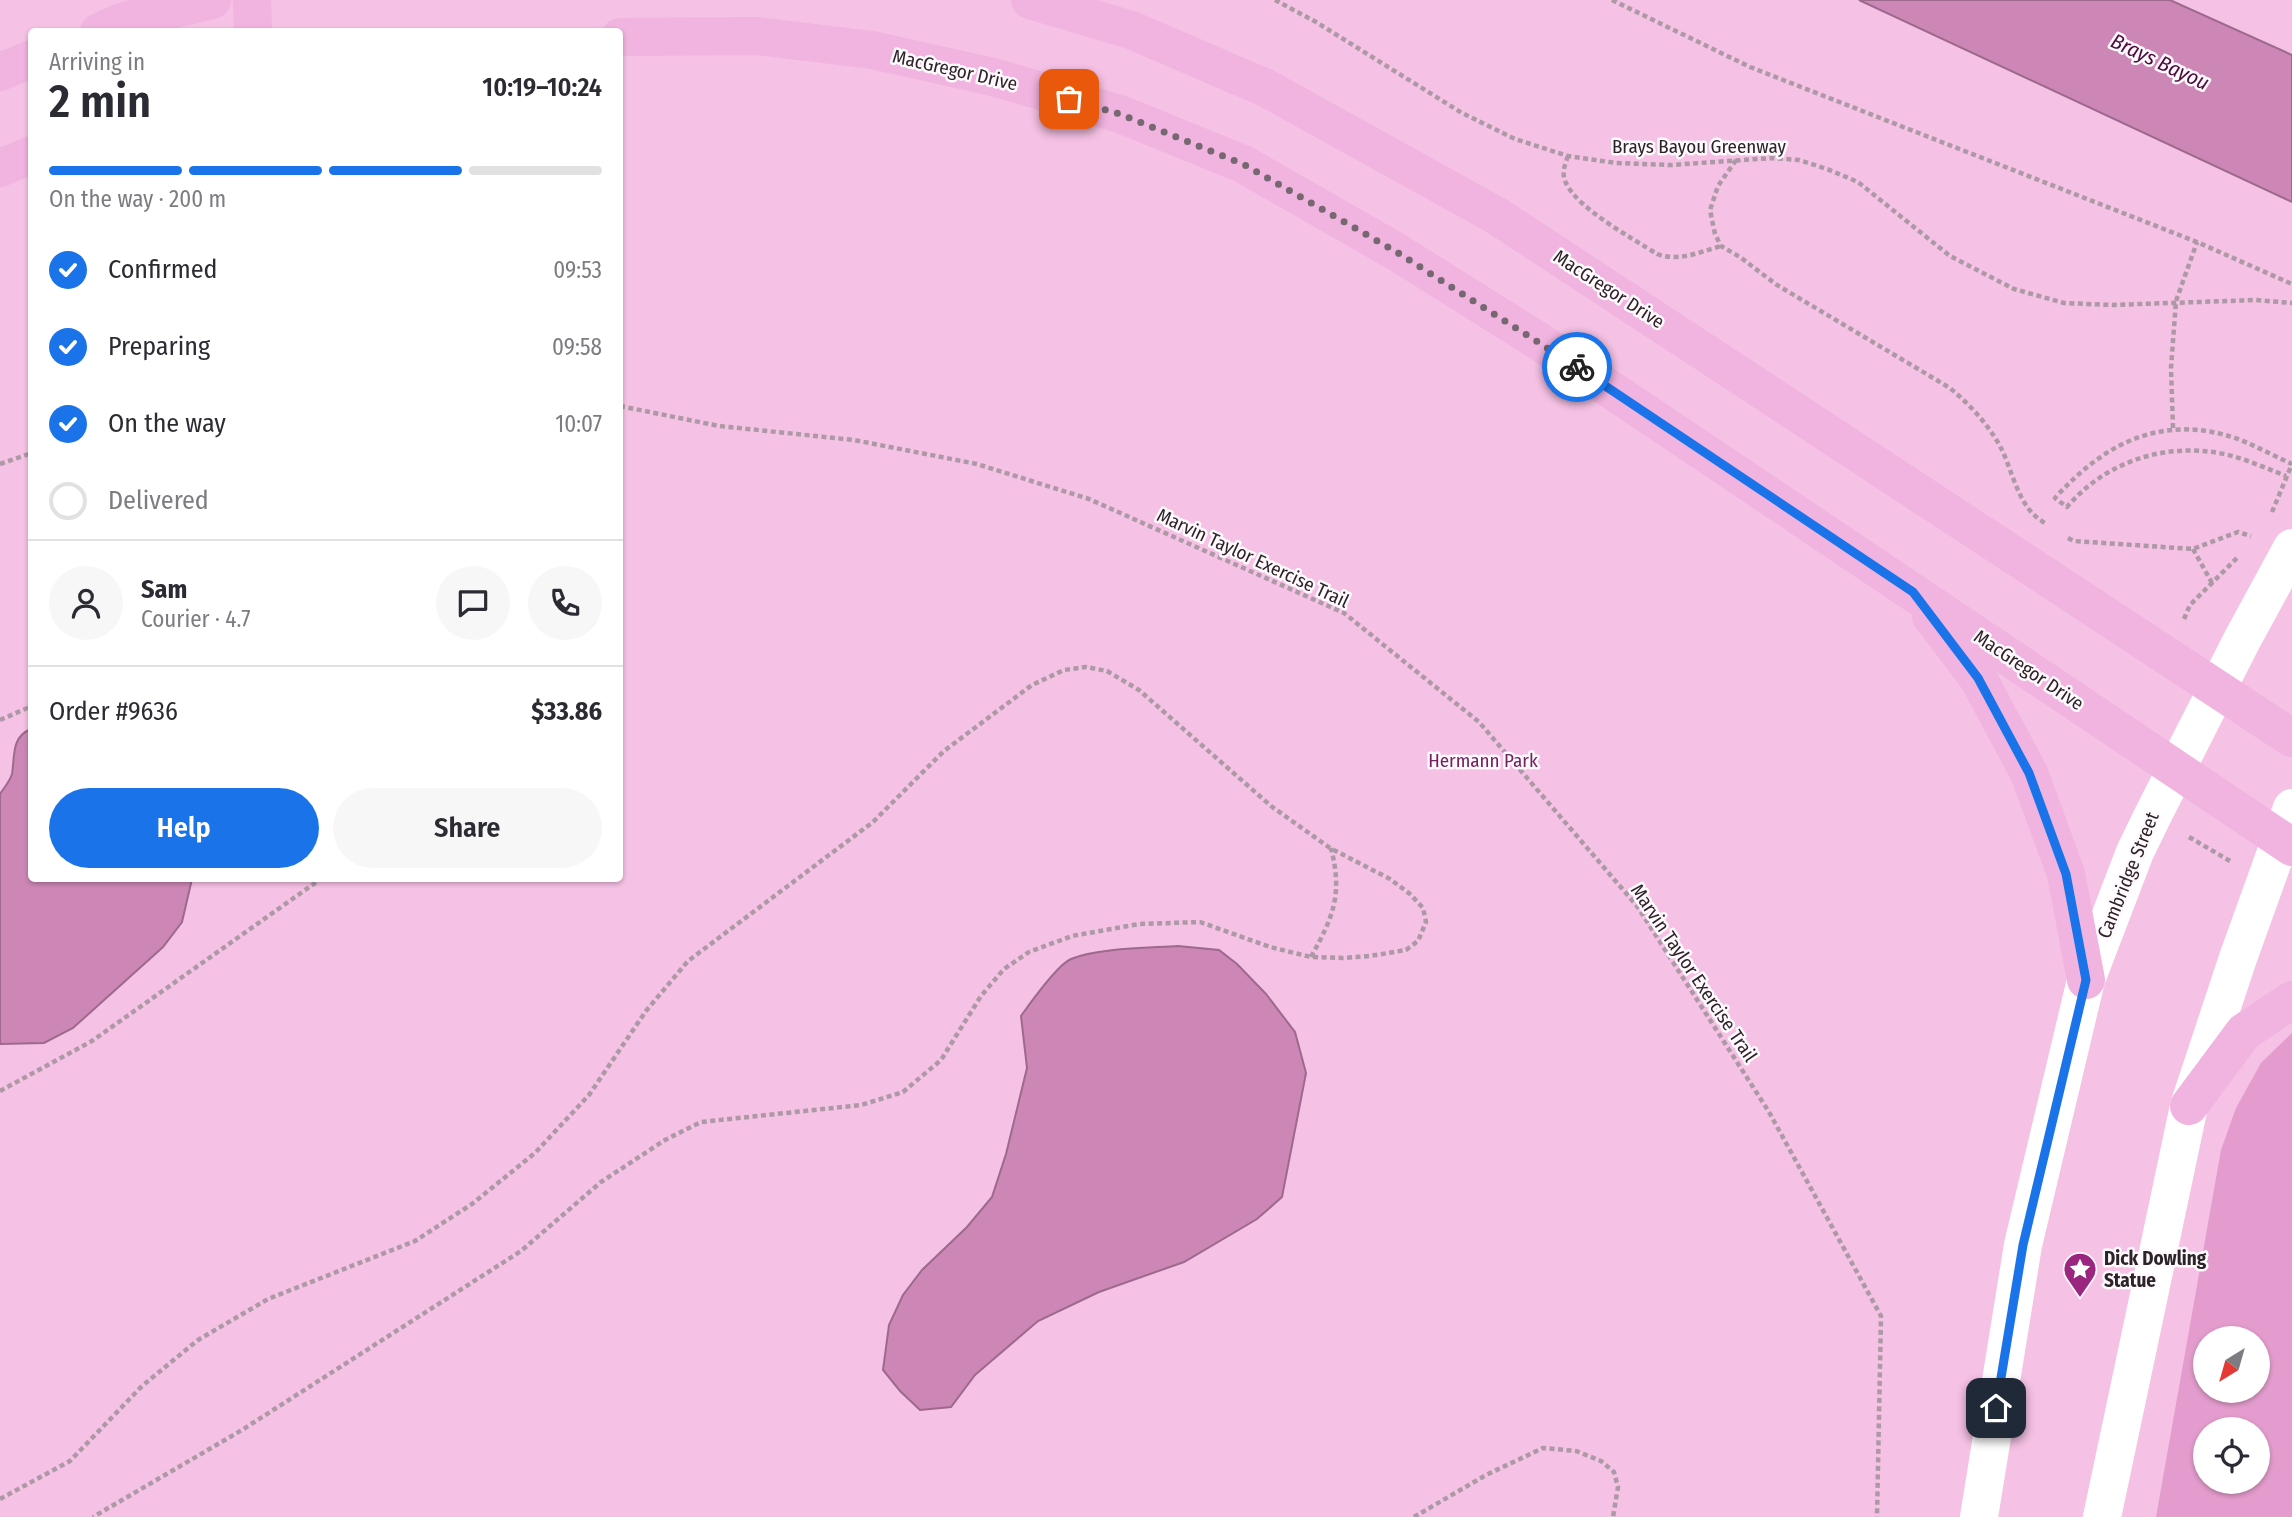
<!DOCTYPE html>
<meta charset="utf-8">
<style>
:root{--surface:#fff;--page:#f7f7f7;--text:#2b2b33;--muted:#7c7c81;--line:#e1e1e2;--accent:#1a73e8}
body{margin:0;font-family:"Fira Sans Condensed",sans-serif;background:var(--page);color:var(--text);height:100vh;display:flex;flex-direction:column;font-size:26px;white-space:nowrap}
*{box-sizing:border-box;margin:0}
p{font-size:23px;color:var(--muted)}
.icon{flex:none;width:38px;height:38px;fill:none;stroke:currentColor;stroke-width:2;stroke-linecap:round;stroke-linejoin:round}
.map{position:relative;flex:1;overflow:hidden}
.panel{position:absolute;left:28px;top:28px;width:595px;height:854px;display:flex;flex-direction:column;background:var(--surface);border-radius:7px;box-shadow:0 2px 5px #0004}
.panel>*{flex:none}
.needle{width:46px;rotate:217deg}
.tools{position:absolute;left:2193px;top:1326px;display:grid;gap:14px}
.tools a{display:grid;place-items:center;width:77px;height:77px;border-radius:50%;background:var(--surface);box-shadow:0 2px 5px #0004;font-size:35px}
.pin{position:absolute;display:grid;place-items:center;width:60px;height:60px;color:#fff;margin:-30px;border-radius:14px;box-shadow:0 4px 10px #0006}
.courier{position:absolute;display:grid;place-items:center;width:70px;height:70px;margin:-35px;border:5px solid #1a73e8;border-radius:50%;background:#fff;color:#222;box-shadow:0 2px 9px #0007}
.headline em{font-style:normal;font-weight:600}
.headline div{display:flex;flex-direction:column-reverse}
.headline{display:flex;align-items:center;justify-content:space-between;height:119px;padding:0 21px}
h1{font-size:46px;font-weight:600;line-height:52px}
.bar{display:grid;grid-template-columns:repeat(4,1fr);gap:10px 7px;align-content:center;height:84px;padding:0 21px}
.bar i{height:9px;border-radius:5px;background:var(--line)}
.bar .on{background:var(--accent)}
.bar p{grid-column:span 4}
.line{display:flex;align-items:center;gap:18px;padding:0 21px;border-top:2px solid var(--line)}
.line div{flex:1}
.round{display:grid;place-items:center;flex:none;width:74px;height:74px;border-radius:37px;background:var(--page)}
ol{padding:0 21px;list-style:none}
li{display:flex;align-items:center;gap:21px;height:77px}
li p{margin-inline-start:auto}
li .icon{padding:7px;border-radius:50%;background:var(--accent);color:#fff;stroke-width:4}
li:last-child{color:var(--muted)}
li i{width:38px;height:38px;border:4px solid var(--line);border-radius:50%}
.primary-button{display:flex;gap:14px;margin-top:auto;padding:14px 21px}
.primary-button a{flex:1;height:80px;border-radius:42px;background:var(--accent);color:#fff;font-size:28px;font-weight:600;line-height:80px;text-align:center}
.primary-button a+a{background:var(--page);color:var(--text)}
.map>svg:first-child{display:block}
.green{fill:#f5c1e4;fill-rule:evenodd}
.forest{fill:#e39ccd;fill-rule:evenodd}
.water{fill:#cd87b7;stroke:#9d698c;stroke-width:2}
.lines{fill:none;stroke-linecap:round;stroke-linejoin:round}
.path{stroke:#ac99a5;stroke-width:4.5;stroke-dasharray:5 3.5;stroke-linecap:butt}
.minor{stroke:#fff;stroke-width:38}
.major{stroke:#f1b3df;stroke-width:38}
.done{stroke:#766770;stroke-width:7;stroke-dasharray:0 12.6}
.route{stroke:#1a73e8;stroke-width:9}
.labels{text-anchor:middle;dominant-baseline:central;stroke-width:5;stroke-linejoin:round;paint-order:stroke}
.street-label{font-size:19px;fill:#2c2329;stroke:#fef9fc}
.park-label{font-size:19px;fill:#742160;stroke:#fef9fc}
.poi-label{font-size:19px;font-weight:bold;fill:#2c2329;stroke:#fef9fc;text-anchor:start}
.water-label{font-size:21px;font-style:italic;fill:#4b0c3d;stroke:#fef9fc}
</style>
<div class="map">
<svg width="2292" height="1517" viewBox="0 0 2292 1517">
<rect width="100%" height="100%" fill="#fee5f5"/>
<path class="green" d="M0,0H2292V1517H0ZM32,32H620V878H32ZM2205,1339H2258V1391H2205ZM2205,1430H2258V1482H2205Z"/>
<path class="forest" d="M2292,1033V1517H2156L2221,1150L2236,1108L2261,1063ZM2205,1339H2258V1391H2205ZM2205,1430H2258V1482H2205Z"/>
<g class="water">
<polygon points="1859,0 2170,0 2292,55 2292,202"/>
<path d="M31,729L32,878L192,879L182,922L163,947L73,1028L44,1043L0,1044V794C4,788 10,781 12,774C15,756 11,737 31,729Z"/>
<path d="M1178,946L1219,950L1237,964L1266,994L1295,1032L1306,1073L1282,1197L1257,1219L1184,1262L1099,1292L1038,1321L975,1375L951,1407L920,1410L900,1391L883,1370L889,1325L903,1295L922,1270L967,1227L992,1197L1006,1154L1027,1068L1021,1016C1031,1002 1057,965 1071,959C1097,948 1149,948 1178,946Z"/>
</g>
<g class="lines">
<g class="path">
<polyline points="1275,0 1316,22 1462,113 1515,139 1568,156 1616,163 1671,165 1772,158 1799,160 1827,169 1858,182 1950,256 2014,289 2064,303 2112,305 2256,300 2292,303"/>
<polyline points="1612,0 1750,67 2197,242 2292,284"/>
<path d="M1568,156C1565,164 1561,174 1566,183C1578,209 1632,238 1657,254C1678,262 1700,252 1721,246"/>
<path d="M1736,160L1718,186L1710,210L1715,234L1721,246L1740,257L1777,285L1950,388C1970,405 1987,423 2000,446C2011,467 2016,496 2033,514C2037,518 2042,521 2046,524"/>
<polyline points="620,406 719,426 854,440 977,464 1089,499 1344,613 1479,722 1637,906 1769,1112 1881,1316 1877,1517"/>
<polyline points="2173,428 2171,368 2176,301 2197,242"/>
<polyline points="0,464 32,453"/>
<path d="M2272,512L2292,464C2274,456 2256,446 2238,439C2164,413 2105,442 2055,498L2067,507C2106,461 2166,442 2224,454C2246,459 2266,468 2286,476"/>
<polyline points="2068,538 2074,541 2193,549 2238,532 2251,536"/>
<polyline points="2193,549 2212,583"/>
<polyline points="2184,619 2190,605 2237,558"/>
<polyline points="0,720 32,706"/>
<polyline points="2189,837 2230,861"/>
<path d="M1311,957C1333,917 1343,895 1331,848"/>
<polyline points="0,1091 92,1041 322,878"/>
<polyline points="0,1499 70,1461 142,1386 198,1340 268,1299 415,1241 472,1204 535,1153 589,1095 646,1011 688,961 873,822 944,751 1032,685 1064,670 1086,667 1107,671 1139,690 1271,806 1330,848 1390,879 1410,894 1423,908 1426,922 1418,941 1406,950 1370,956 1343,958 1311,957 1270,947 1200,922 1139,924 1072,936 1029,952 1004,969 981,996 941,1060 903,1092 861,1105 701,1122 665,1140 601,1182 521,1251 242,1430 93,1517"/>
<polyline points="1414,1517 1486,1475 1543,1448 1576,1451 1601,1461 1614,1472 1618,1487 1613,1517"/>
</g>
<g class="minor">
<polyline points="1979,1517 2023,1245 2086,980 2135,852 2153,815 2242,640 2292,548"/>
<polyline points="2102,1517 2189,1106 2238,958 2292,808"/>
</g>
<g class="major">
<polyline points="252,0 253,32"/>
<polyline points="1030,0 1131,30 1266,88 1497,216 2292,738"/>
<polyline points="99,32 121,22 212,0"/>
<polyline points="620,37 757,36 872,50 993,77 1120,114 1243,164 1395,251 1537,340 2292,847"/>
<polyline points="0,72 32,59"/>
<polyline points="0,168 32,155"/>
<polyline points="1931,616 1978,678 2029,773 2066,874 2086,980"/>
<polyline points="2189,1106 2244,1032 2292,1000"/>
</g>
</g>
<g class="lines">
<polyline class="done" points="1069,99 1120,114 1243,164 1395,251 1577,367"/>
<polyline class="route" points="1577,367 1913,592 1978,678 2029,773 2066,874 2086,980 2023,1245 1996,1408"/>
</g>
<defs>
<symbol id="sight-pin" viewBox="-11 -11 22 30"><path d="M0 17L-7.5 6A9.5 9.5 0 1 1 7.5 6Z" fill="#9b2680" stroke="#fef9fc"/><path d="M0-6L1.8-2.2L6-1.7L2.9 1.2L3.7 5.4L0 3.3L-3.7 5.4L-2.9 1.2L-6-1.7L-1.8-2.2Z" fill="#fff"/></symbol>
</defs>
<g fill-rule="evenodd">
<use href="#sight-pin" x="2061" y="1250" width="38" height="52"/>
</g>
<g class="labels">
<g class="street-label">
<text transform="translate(955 70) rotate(13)">MacGregor Drive</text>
<text x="1699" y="146">Brays Bayou Greenway</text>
<text transform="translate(1609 289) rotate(33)">MacGregor Drive</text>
<text transform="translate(1253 558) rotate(25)">Marvin Taylor Exercise Trail</text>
<text transform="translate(2029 670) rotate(34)">MacGregor Drive</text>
<text transform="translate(2128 875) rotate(-68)">Cambridge Street</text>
<text transform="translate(1694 973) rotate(56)">Marvin Taylor Exercise Trail</text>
</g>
<g class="park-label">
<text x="1483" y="760">Hermann Park</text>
</g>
<g class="poi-label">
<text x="2104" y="1258">Dick Dowling<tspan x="2104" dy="22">Statue</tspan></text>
</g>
<g class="water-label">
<text transform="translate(2160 62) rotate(25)">Brays Bayou</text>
</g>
</g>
</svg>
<div class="tools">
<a><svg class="needle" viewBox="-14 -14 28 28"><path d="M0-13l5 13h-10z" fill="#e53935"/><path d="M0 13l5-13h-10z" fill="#7c7c81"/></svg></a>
<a><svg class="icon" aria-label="locate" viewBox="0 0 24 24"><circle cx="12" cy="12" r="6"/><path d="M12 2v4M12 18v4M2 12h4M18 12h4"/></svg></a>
</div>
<div class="pin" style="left:1069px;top:99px;background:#ea580c"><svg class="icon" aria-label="bag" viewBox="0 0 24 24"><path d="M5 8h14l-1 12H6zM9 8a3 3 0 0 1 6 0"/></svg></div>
<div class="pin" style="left:1996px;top:1408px;background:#1f2937"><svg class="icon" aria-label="home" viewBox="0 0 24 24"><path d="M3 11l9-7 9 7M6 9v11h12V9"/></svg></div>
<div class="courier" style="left:1577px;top:367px"><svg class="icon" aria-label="bike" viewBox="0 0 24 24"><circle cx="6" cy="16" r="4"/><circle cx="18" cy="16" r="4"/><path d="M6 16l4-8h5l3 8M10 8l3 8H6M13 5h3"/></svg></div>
<section class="panel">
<div class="headline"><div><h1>2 min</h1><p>Arriving in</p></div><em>10:19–10:24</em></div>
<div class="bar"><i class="on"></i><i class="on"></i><i class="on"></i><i></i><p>On the way · 200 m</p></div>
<ol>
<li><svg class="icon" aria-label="check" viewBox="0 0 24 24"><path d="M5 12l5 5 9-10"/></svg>Confirmed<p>09:53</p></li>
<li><svg class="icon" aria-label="check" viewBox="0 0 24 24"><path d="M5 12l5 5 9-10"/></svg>Preparing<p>09:58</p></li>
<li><svg class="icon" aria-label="check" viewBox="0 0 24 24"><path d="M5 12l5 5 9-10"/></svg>On the way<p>10:07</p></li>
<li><i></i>Delivered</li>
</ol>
<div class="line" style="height:126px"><a class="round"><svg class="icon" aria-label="person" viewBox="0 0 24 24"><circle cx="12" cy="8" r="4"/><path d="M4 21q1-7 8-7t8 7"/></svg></a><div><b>Sam</b><p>Courier · 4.7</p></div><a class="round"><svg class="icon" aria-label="chat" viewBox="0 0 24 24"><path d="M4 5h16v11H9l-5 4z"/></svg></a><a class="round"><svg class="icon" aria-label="phone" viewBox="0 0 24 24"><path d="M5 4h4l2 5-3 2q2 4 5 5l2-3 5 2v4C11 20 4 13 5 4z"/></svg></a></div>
<div class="line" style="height:91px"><div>Order #9636</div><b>$33.86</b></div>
<div class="primary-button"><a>Help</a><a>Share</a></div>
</section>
</div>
